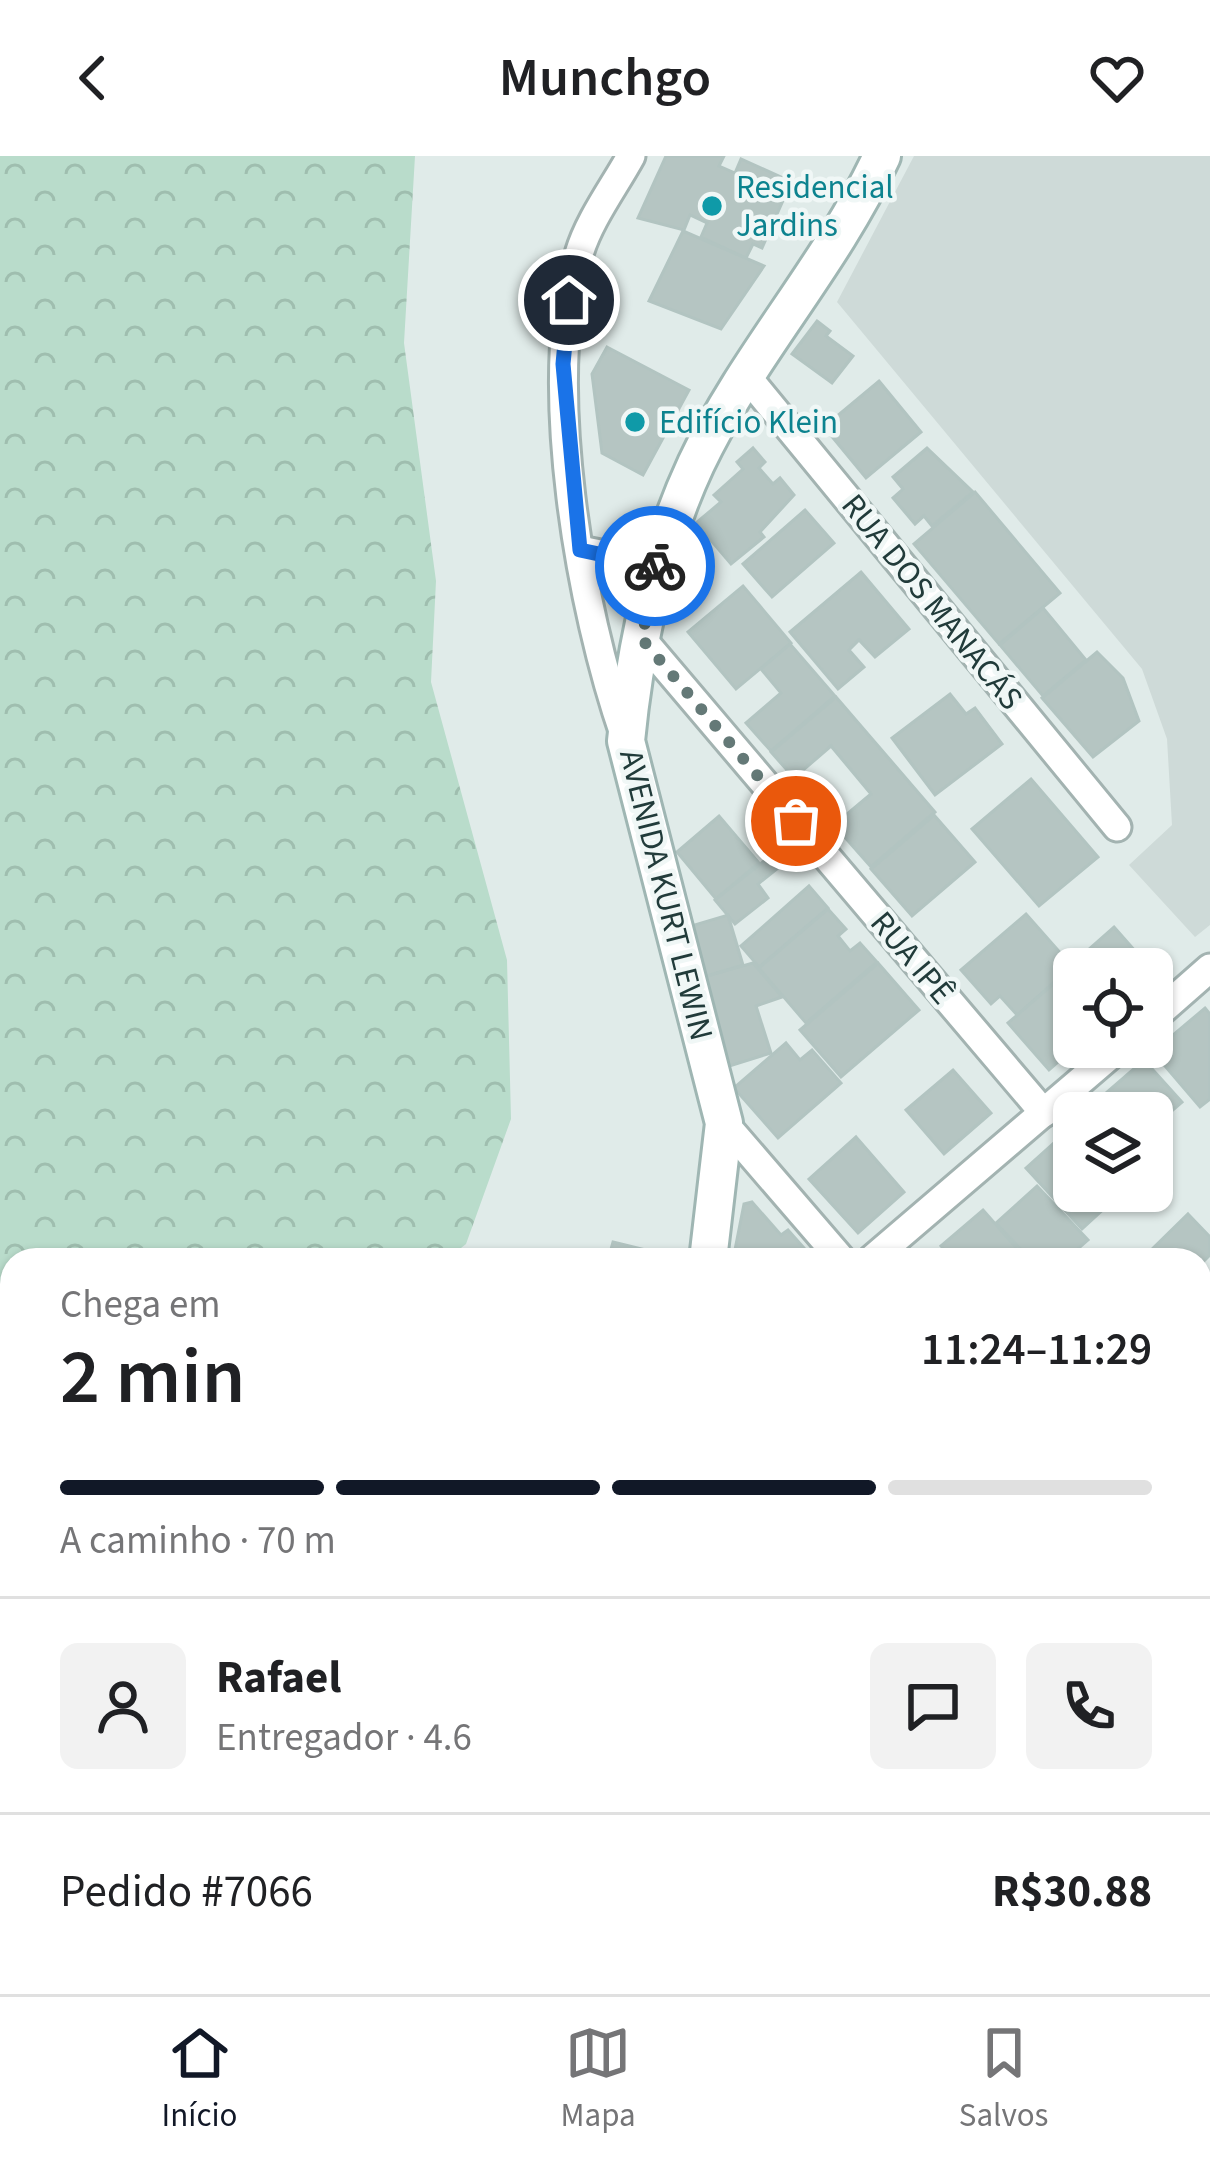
<!DOCTYPE html>
<html lang="pt">
<meta charset="utf-8">
<style>
:root{--surface:#fff;--page:#f2f2f2;--text:#202124;--muted:#757577;--line:#e0e0e0;--accent:#111827}
body{margin:0;font-family:"Source Sans 3",sans-serif;background:var(--page);color:var(--text);height:100vh;display:flex;flex-direction:column;font-size:45px;white-space:nowrap}
*{box-sizing:border-box;margin:0}
p{font-size:39px;color:var(--muted)}
.icon{flex:none;width:66px;height:66px;fill:none;stroke:currentColor;stroke-width:2;stroke-linecap:round;stroke-linejoin:round}
.map{position:relative;flex:1;overflow:hidden}
.panel{position:absolute;left:0px;top:1092px;width:1212px;height:747px;display:flex;flex-direction:column;background:var(--surface);border-radius:36px 36px 0 0;box-shadow:0 3px 9px #0004}
.panel>*{flex:none}
.tools{position:absolute;left:1053px;top:792px;display:grid;gap:24px}
.tools a{display:grid;place-items:center;width:120px;height:120px;border-radius:18px;background:var(--surface);box-shadow:0 3px 9px #0004;font-size:60px}
.pin{position:absolute;display:grid;place-items:center;width:102px;height:102px;color:#fff;margin:-51px;border:6px solid #fff;border-radius:50%;box-shadow:0 3px 12px #0007}
.courier{position:absolute;display:grid;place-items:center;width:120px;height:120px;margin:-60px;border:9px solid #1a73e8;border-radius:50%;background:#fff;color:#222;box-shadow:0 3px 15px #0007}
.overview em{font-style:normal;font-weight:600}
.overview div{display:flex;flex-direction:column-reverse}
.overview{display:flex;align-items:center;justify-content:space-between;height:204px;padding:0 60px}
h1{font-size:78px;font-weight:600;line-height:90px}
.bar{display:grid;grid-template-columns:repeat(4,1fr);gap:18px 12px;align-content:center;height:144px;padding:0 60px}
.bar i{height:15px;border-radius:9px;background:var(--line)}
.bar .on{background:var(--accent)}
.bar p{grid-column:span 4}
.line{display:flex;align-items:center;gap:30px;padding:0 60px;border-top:3px solid var(--line)}
.line div{flex:1}
.round{display:grid;place-items:center;flex:none;width:126px;height:126px;border-radius:18px;background:var(--page)}
header{display:flex;justify-content:space-between;align-items:center;height:156px;padding:0 60px;background:var(--surface);font-size:54px;font-weight:600}
.tabs{display:flex;justify-content:space-around;align-items:center;height:168px;border-top:3px solid var(--line);background:var(--surface);font-size:33px;color:var(--muted)}
.tabs a{display:grid;justify-items:center;gap:6px}
.tabs .on{color:var(--accent)}
.map>svg:first-child{display:block}
.built{fill:#cedad8}
.forest{fill:url(#forest-crowns)}
.park{fill:#b9dccb}
.building{fill:#b5c5c2;stroke:#b2c4c1;stroke-width:3}
.lines{fill:none;stroke-linecap:round;stroke-linejoin:round}
.street-casing{stroke:#a3b3b1;stroke-width:33}
.secondary-casing{stroke:#9fb6b3;stroke-width:42}
.street{stroke:#fff;stroke-width:27}
.secondary{stroke:#fff;stroke-width:36}
.done{stroke:#647977;stroke-width:12;stroke-dasharray:0 21.6}
.route{stroke:#1a73e8;stroke-width:15}
.culture-dot{fill:#0f9aa8;stroke:#f0f7f6;stroke-width:4.5}
.labels{text-anchor:middle;dominant-baseline:central;stroke-width:9;stroke-linejoin:round;paint-order:stroke}
.culture-label{font-size:33px;fill:#0d838f;stroke:#f0f7f6;text-anchor:start}
.street-label{font-size:33px;fill:#213b3a;stroke:#f0f7f6}
</style>
<header><svg class="icon" aria-label="back" viewBox="0 0 24 24"><path d="M15 5l-7 7 7 7"/></svg>Munchgo<svg class="icon" aria-label="heart" viewBox="0 0 24 24"><path d="M12 20l-8-8c-3-5 5-10 8-4 3-6 11-1 8 4z"/></svg></header>
<div class="map">
<svg width="1210" height="1838" viewBox="0 0 1210 1838">
<defs>
<pattern id="forest-crowns" width="20" height="18" patternUnits="userSpaceOnUse" patternTransform="scale(3)"><rect width="20" height="18" fill="#b9dccb"/><path d="M2 6a3 3 0 1 1 6 0M12 15a3 3 0 1 1 6 0" fill="none" stroke="#9fbeaf"/></pattern>
</defs>
<rect width="100%" height="100%" fill="#e0ebe9"/>
<polygon class="built" points="914,0 1210,0 1210,769 1195,781 1129,709 1172,669 1167,583 1142,513 837,146"/>
<polygon class="forest" points="0,0 415,0 404,187 436,425 431,526 507,804 511,963 466,1088 446,1104 12,1104 12,1338 0,1340"/>
<polygon class="park" points="3,1489 12,1506 12,1709 0,1716"/>
<g class="building">
<polygon points="666,0 724,0 719,10 735,17 741,3 781,21 775,35 785,40 762,92 753,88 746,102 701,81 707,67 690,59 684,74 638,62"/>
<polygon points="683,75 764,110 721,173 649,145"/>
<polygon points="817,165 830,175 826,180 853,200 832,227 792,198"/>
<polygon points="607,191 689,234 643,319 602,297 592,218"/>
<polygon points="879,225 921,276 866,322 824,271"/>
<polygon points="753,292 765,306 759,312 773,328 780,322 794,339 760,376 764,381 731,408 696,367 721,346 714,339 743,313 737,306"/>
<polygon points="927,292 973,336 932,370 924,360 915,368 893,342 903,333 893,321"/>
<polygon points="975,336 1060,437 999,488 914,388"/>
<polygon points="805,354 834,387 772,441 743,408"/>
<polygon points="861,416 909,473 875,501 859,484 849,494 864,511 838,533 790,476"/>
<polygon points="743,430 791,487 736,533 688,476"/>
<polygon points="1043,452 1086,504 1043,540 1000,489"/>
<polygon points="790,488 835,540 771,595 746,567 781,537 761,513"/>
<polygon points="1097,496 1123,522 1139,565 1093,601 1042,542"/>
<polygon points="950,538 966,558 975,552 1002,588 935,639 892,582"/>
<polygon points="836,541 935,656 871,711 834,669 871,638 831,590 794,622 771,596"/>
<polygon points="1031,623 1098,701 1039,750 972,673"/>
<polygon points="934,659 975,706 912,760 871,713"/>
<polygon points="719,660 759,707 716,743 677,696"/>
<polygon points="769,701 778,712 758,728 768,742 735,768 715,744"/>
<polygon points="809,730 828,752 759,811 741,790"/>
<polygon points="828,753 846,773 838,780 850,795 860,787 877,806 806,867 759,812"/>
<polygon points="1026,758 1072,810 1017,859 1000,840 991,848 961,814"/>
<polygon points="728,759 743,809 703,821 688,771"/>
<polygon points="1114,771 1151,813 1086,813 1078,803"/>
<polygon points="753,807 782,841 756,850 771,897 729,910 704,821"/>
<polygon points="878,807 919,854 841,921 800,874"/>
<polygon points="1073,811 1075,891 1049,914 1008,867"/>
<polygon points="1205,852 1210,858 1210,943 1200,951 1153,896"/>
<polygon points="786,887 800,904 812,894 841,927 778,982 734,932"/>
<polygon points="1144,904 1182,946 1152,972 1152,957 1122,957 1105,938"/>
<polygon points="953,914 991,957 944,998 906,954"/>
<polygon points="1066,976 1074,985 1074,1035 1121,1037 1082,1073 1026,1012"/>
<polygon points="856,981 904,1036 858,1077 809,1023"/>
<polygon points="1037,1030 1088,1084 1065,1104 1031,1104 996,1067"/>
<polygon points="752,1046 781,1079 788,1074 811,1100 733,1104 744,1048"/>
<polygon points="983,1054 1027,1104 953,1104 941,1090"/>
<polygon points="1188,1058 1210,1081 1210,1099 1200,1109 1200,1104 1147,1104 1144,1101"/>
<polygon points="613,1086 678,1102 678,1104 608,1104"/>
<polygon points="47,1827 96,1827 102,1838 122,1827 245,1827 251,1838 52,1838"/>
<polygon points="444,1827 472,1827 495,1836 440,1838"/>
<polygon points="503,1827 565,1827 571,1829 567,1838 498,1838"/>
<polygon points="888,1827 949,1827 941,1838 880,1838"/>
</g>
<g class="lines">
<defs>
<g id="street">
<polyline points="748,222 1117,671"/>
<polyline points="580,394 660,410"/>
<polyline points="641,482 1044,957"/>
<path d="M625,581C580,452 541,230 579,98C589,64 614,31 631,0"/>
<polyline points="1152,863 1210,812"/>
<polyline points="724,967 842,1104"/>
<polyline points="871,1104 1120,891"/>
<polyline points="0,1376 12,1377"/>
<polyline points="1067,1827 1079,1838"/>
<polyline points="609,1838 614,1827"/>
<polyline points="724,1838 728,1827"/>
</g>
<g id="secondary">
<path d="M708,1104L724,967L626,585C635,492 656,394 696,308C747,200 831,110 882,0"/>
<polyline points="423,1838 426,1827"/>
</g>
</defs>
<use href="#street" class="street-casing"/>
<use href="#secondary" class="secondary-casing"/>
<use href="#street" class="street"/>
<use href="#secondary" class="secondary"/>
</g>
<g class="lines">
<polyline class="done" points="655,410 660,410 641,482 796,665"/>
<polyline class="route" points="569,144 563,208 580,394 655,410"/>
</g>
<g class="culture-dot">
<circle cx="712" cy="50" r="12"/>
<circle cx="635" cy="266" r="12"/>
</g>
<g class="labels">
<g class="culture-label">
<text x="736" y="31">Residencial<tspan x="736" dy="38">Jardins</tspan></text>
<text x="659" y="266">Edifício Klein</text>
</g>
<g class="street-label">
<text transform="translate(932 446) rotate(51)">RUA DOS MANACÁS</text>
<text transform="translate(666 739) rotate(76)">AVENIDA KURT LEWIN</text>
<text transform="translate(912 802) rotate(50)">RUA IPÊ</text>
</g>
</g>
</svg>
<div class="tools">
<a><svg class="icon" aria-label="locate" viewBox="0 0 24 24"><circle cx="12" cy="12" r="6"/><path d="M12 2v4M12 18v4M2 12h4M18 12h4"/></svg></a>
<a><svg class="icon" aria-label="layers" viewBox="0 0 24 24"><path d="M12 4l9 5-9 5-9-5zM3 14l9 5 9-5"/></svg></a>
</div>
<div class="pin" style="left:796px;top:665px;background:#ea580c"><svg class="icon" aria-label="bag" viewBox="0 0 24 24"><path d="M5 8h14l-1 12H6zM9 8a3 3 0 0 1 6 0"/></svg></div>
<div class="pin" style="left:569px;top:144px;background:#1f2937"><svg class="icon" aria-label="home" viewBox="0 0 24 24"><path d="M3 11l9-7 9 7M6 9v11h12V9"/></svg></div>
<div class="courier" style="left:655px;top:410px"><svg class="icon" aria-label="bike" viewBox="0 0 24 24"><circle cx="6" cy="16" r="4"/><circle cx="18" cy="16" r="4"/><path d="M6 16l4-8h5l3 8M10 8l3 8H6M13 5h3"/></svg></div>
<section class="panel">
<div class="overview"><div><h1>2 min</h1><p>Chega em</p></div><em>11:24–11:29</em></div>
<div class="bar"><i class="on"></i><i class="on"></i><i class="on"></i><i></i><p>A caminho · 70 m</p></div>
<div class="line" style="height:216px"><a class="round"><svg class="icon" aria-label="person" viewBox="0 0 24 24"><circle cx="12" cy="8" r="4"/><path d="M4 21q1-7 8-7t8 7"/></svg></a><div><b>Rafael</b><p>Entregador · 4.6</p></div><a class="round"><svg class="icon" aria-label="chat" viewBox="0 0 24 24"><path d="M4 5h16v11H9l-5 4z"/></svg></a><a class="round"><svg class="icon" aria-label="phone" viewBox="0 0 24 24"><path d="M5 4h4l2 5-3 2q2 4 5 5l2-3 5 2v4C11 20 4 13 5 4z"/></svg></a></div>
<div class="line" style="height:156px"><div>Pedido #7066</div><b>R$30.88</b></div>
</section>
</div>
<nav class="tabs">
<a class="on"><svg class="icon" aria-label="home" viewBox="0 0 24 24"><path d="M3 11l9-7 9 7M6 9v11h12V9"/></svg>Início</a>
<a><svg class="icon" aria-label="map" viewBox="0 0 24 24"><path d="M3 6l6-2 6 2 6-2v14l-6 2-6-2-6 2zM9 4v14M15 6v14"/></svg>Mapa</a>
<a><svg class="icon" aria-label="saved" viewBox="0 0 24 24"><path d="M7 4h10v16l-5-4-5 4z"/></svg>Salvos</a>
</nav>
